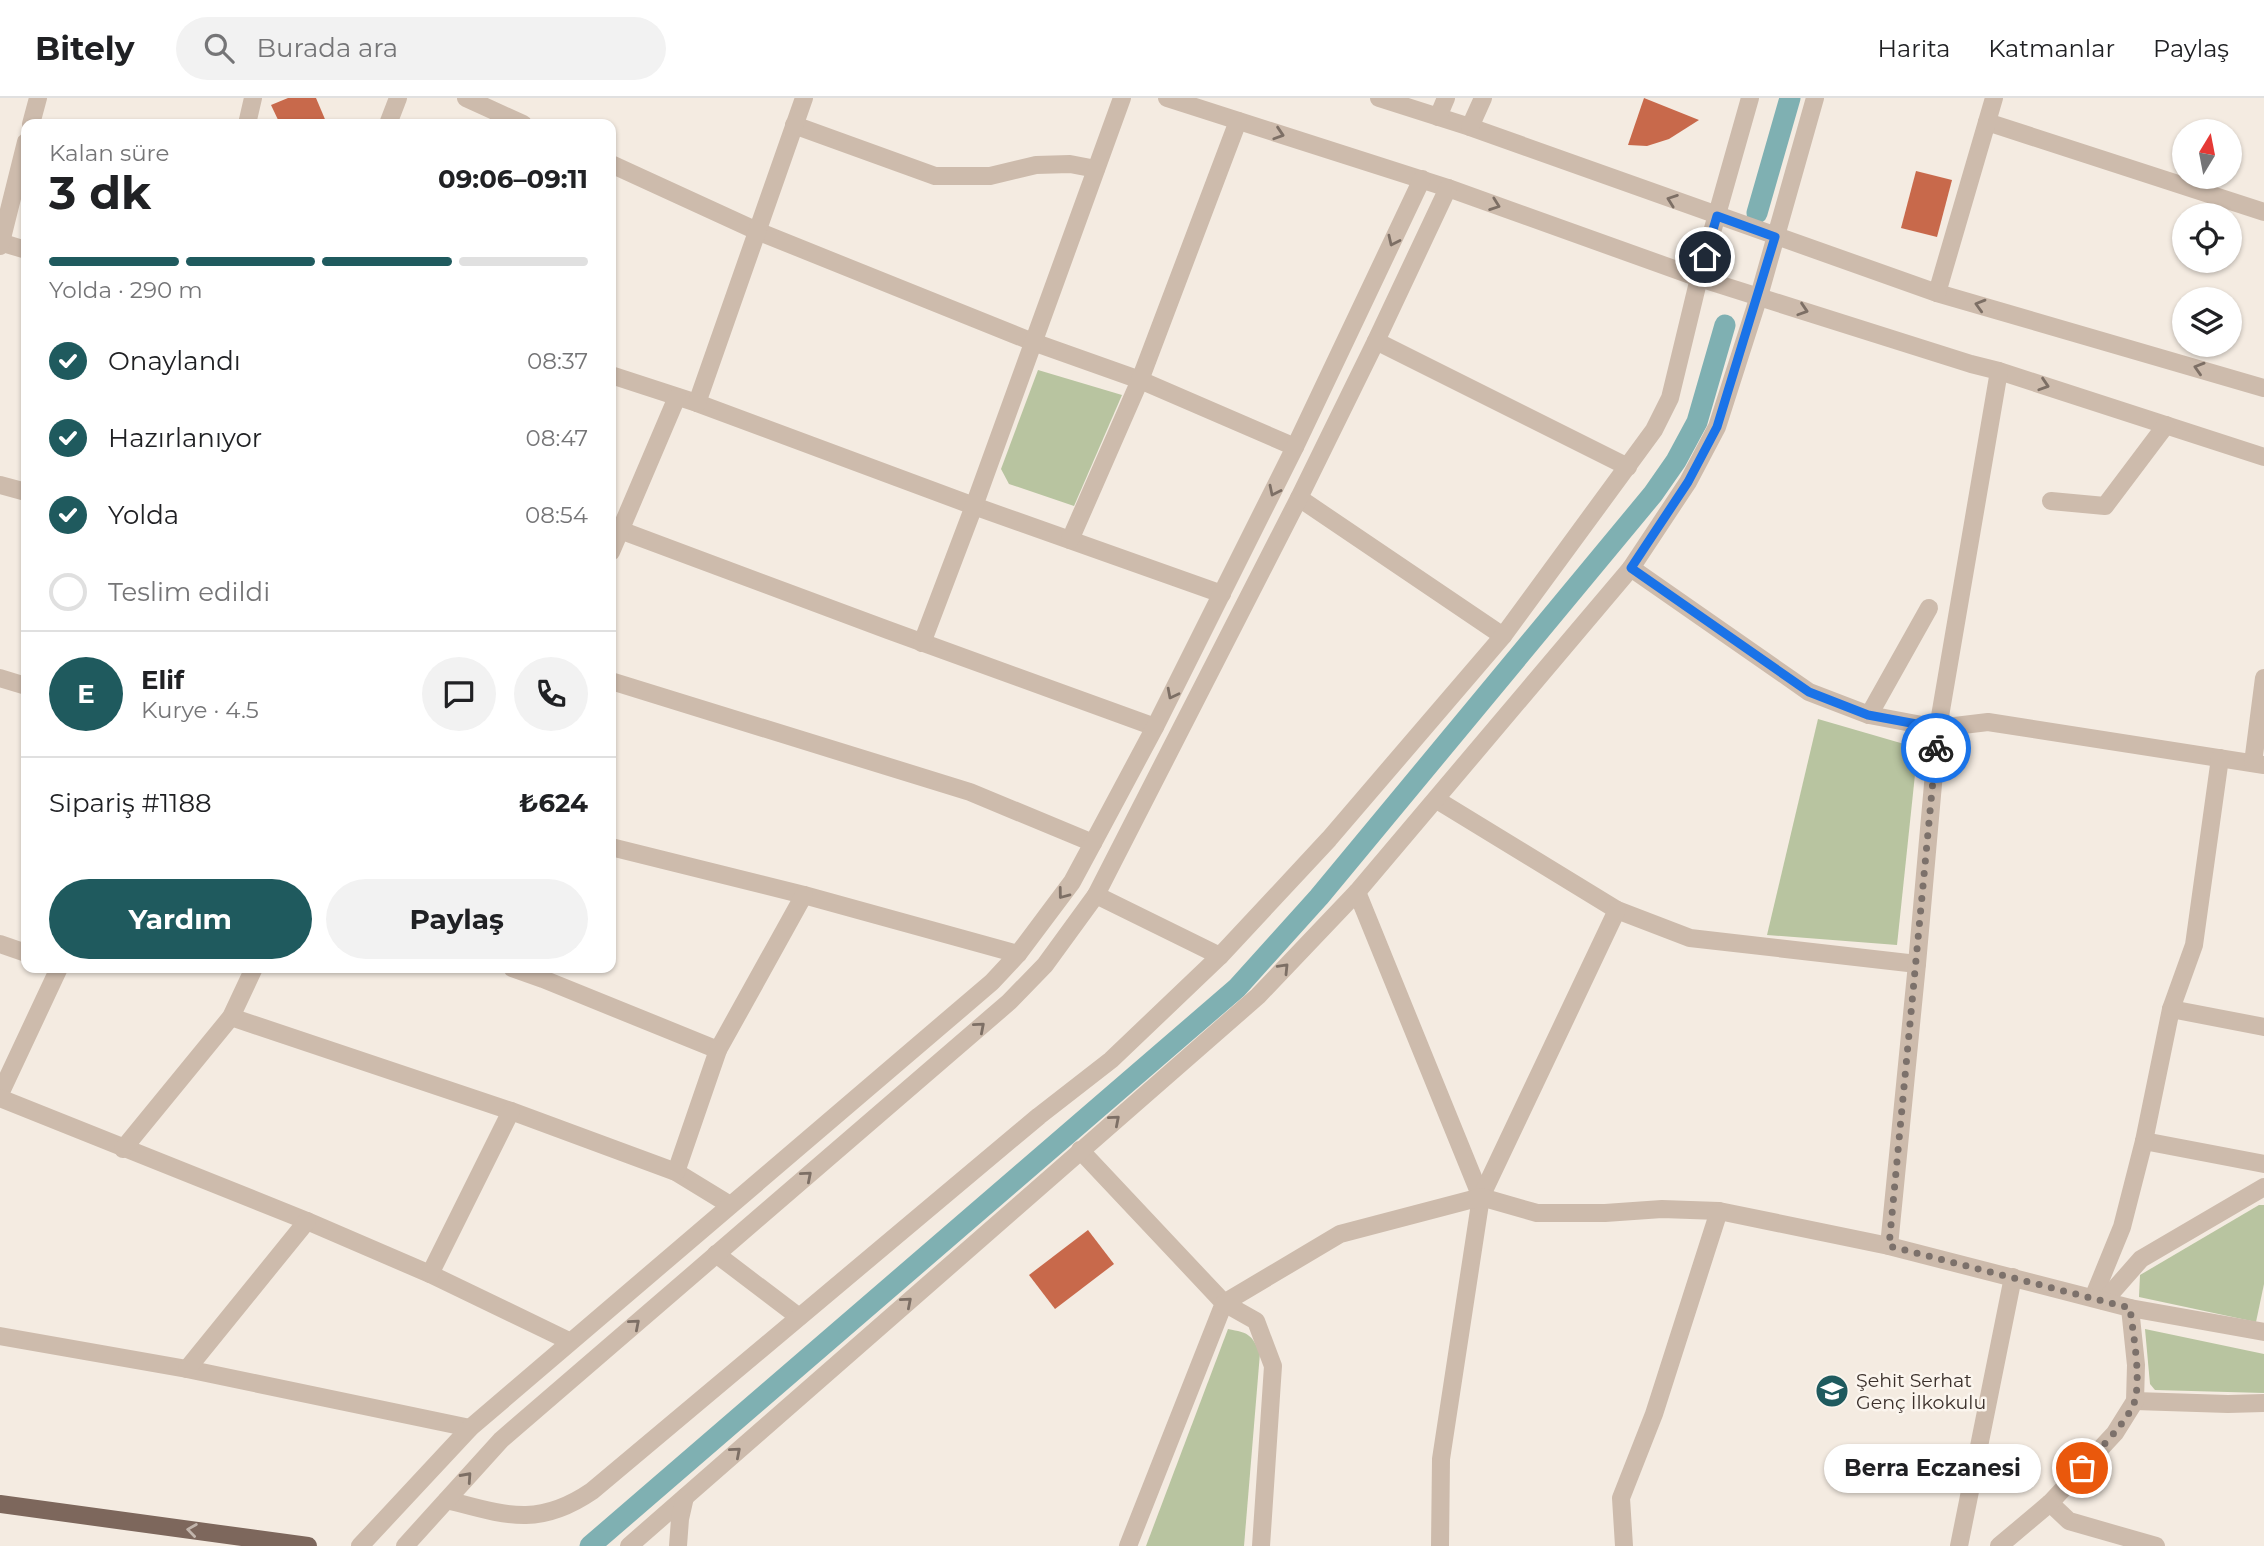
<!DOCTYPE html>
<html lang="tr">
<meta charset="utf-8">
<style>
:root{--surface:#fff;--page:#f2f2f2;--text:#202124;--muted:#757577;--line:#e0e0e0;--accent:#1f5a5e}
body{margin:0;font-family:Montserrat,sans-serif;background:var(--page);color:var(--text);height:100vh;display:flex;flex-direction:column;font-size:26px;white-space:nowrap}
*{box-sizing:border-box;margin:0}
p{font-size:23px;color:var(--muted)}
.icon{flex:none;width:38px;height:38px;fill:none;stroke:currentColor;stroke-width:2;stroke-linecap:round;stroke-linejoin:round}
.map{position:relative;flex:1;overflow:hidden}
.panel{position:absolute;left:21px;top:21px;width:595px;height:854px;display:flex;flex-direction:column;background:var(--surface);border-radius:14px;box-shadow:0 2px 5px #0004}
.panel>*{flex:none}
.needle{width:46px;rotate:10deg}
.tools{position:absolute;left:2172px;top:21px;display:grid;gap:14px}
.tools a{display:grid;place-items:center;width:70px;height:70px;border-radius:50%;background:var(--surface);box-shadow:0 2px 5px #0004;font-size:35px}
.pin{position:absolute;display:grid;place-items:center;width:60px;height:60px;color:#fff;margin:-30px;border:4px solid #fff;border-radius:50%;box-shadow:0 2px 7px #0007}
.courier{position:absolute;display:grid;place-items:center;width:70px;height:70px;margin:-35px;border:5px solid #1a73e8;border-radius:50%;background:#fff;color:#222;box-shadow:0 2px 9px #0007}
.bubble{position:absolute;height:49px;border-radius:24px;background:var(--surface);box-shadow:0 2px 5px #0004;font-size:23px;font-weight:700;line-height:49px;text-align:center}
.head em{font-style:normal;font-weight:700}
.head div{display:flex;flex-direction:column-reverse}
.head{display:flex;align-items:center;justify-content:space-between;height:119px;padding:0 28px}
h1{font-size:46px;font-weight:700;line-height:52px}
.bar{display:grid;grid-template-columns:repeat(4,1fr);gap:10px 7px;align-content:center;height:84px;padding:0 28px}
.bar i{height:9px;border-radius:5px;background:var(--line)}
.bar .current{background:var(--accent)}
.bar p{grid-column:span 4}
.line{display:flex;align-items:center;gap:18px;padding:0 28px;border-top:2px solid var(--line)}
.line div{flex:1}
.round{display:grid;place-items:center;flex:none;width:74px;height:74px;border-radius:37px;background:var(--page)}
ol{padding:0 28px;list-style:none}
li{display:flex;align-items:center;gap:21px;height:77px}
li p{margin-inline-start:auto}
li .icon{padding:7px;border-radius:50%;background:var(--accent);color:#fff;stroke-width:4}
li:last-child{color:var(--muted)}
li i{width:38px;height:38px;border:4px solid var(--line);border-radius:50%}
.primary-button{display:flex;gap:14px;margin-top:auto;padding:14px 28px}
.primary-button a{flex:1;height:80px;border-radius:42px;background:var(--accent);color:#fff;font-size:28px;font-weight:700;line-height:80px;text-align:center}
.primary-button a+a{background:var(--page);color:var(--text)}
header{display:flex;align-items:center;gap:42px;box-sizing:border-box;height:98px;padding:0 35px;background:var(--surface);border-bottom:2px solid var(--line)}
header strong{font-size:33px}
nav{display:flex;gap:38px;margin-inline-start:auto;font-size:24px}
.search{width:490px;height:63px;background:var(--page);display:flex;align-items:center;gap:18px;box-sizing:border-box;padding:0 24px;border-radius:38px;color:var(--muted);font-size:26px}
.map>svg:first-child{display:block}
.green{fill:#b8c4a0}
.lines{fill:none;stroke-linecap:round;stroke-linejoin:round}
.canal{stroke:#7fb0b2;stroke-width:21}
.building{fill:#c8694b}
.minor{stroke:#cdbbac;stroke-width:18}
.major{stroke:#7d675c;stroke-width:18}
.oneway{stroke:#7d6f65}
.oneway2{stroke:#c2b5ac}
.done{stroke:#7c716b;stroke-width:7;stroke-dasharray:0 12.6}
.route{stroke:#1a73e8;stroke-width:9}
.labels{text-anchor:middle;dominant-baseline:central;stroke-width:5;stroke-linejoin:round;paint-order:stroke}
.poi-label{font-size:19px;fill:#3b302b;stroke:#fbf5ee;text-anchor:start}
</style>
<header>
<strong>Bitely</strong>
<div class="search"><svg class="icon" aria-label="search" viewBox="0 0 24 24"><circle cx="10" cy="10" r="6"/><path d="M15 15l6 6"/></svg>Burada ara</div>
<nav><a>Harita</a><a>Katmanlar</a><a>Paylaş</a></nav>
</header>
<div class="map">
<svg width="2264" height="1448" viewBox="0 0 2264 1448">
<rect width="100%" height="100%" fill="#f4ebe1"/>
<g class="green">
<polygon points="1038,272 1122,297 1074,408 1009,386 1001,371"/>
<polygon points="1818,621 1911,648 1916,667 1897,847 1767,837"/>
<polygon points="2259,1107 2264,1107 2264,1186 2256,1224 2139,1199 2140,1177"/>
<path d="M1228,1231C1249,1235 1251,1236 1260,1255L1244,1448H1146Z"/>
<polygon points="2145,1231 2264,1256 2264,1295 2155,1292 2150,1286"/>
</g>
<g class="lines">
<g class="canal">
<polyline points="1757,115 1790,0"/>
<polyline points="590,1448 1237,890 1319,799 1653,396 1676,363 1697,324 1725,227"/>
</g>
</g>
<g class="building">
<polygon points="288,0 316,0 327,26 280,26 271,7"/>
<polygon points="1644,0 1699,22 1669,41 1647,48 1628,47"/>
<polygon points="1916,73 1952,82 1937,139 1901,130"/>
<polygon points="1088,1132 1114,1166 1055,1211 1029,1177"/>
</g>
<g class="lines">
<g class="minor">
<polyline points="466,0 523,26"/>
<polyline points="1167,0 1448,90 1699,180 1971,266 1999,273 2264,359"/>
<polyline points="1379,0 1470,29 1937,195 2264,290"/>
<polyline points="1438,19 1446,0"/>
<polyline points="1987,24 2264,114"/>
<polyline points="31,26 38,0"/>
<polyline points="247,26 253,0"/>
<polyline points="388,26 398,0"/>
<polyline points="794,27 935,78 990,78 1036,67 1070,66 1096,71"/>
<polyline points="1470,29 1483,0"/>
<polyline points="611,66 757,133 1033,244 1140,282 1295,349"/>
<polyline points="0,144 26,152"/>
<polyline points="0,148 26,44"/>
<polyline points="1937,195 1994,0"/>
<polyline points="1376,243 1628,369"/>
<polyline points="611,277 697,305 974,408 1222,496"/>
<polyline points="697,305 804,0"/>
<polyline points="0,387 26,394"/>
<polyline points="1299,400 1503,538"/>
<polyline points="2051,403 2105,408 2166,327"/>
<polyline points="620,432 888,532 1155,629"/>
<polyline points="1070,442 1140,282 1238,23"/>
<polyline points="611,454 677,299"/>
<polyline points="1631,470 1809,594 1869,617 1938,630 1988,624 2264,667"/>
<polyline points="922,545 974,408 1122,0"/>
<polyline points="0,580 26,588"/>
<polyline points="611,583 970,694 1093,745"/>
<polyline points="1869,617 1929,510"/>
<polyline points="2253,665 2264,580"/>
<polyline points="1437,702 1617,812 1690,840 1917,866"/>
<polyline points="611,749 804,797 1018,856"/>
<polyline points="1357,794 1481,1099 1441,1361 1440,1448"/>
<polyline points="1096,797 1220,858"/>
<polyline points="0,846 26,855"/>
<polyline points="512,870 543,881 718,952"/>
<polyline points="2171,911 2264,929"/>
<polyline points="231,919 511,1013 676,1074 730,1107"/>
<polyline points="0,996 59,870"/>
<polyline points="0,1000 307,1123 430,1176 569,1243"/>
<polyline points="2144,1043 2264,1066"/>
<polyline points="123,1051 231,919 254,870"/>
<polyline points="1080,1052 1224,1205 1128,1448"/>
<polyline points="676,1074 718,952 804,797"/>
<polyline points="1481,1099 1617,812"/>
<polyline points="1889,1148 1917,866 1938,630 1999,273"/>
<polyline points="716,1156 799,1219"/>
<polyline points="430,1176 511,1013"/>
<polyline points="2093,1200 2122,1129 2144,1043 2171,911 2194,847 2220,660"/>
<polyline points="2104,1203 2141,1161 2264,1089"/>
<polyline points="0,1238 187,1271 470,1330"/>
<polyline points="187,1271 307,1123"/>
<polyline points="2135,1303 2228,1306 2264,1305"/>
<path d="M447,1402C505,1417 538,1430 592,1393L1039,1018L1111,962L1220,858L1329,741L1503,538L1654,332L1670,300L1699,180L1750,0"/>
<polyline points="2050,1405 2069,1423 2156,1448"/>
<polyline points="360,1448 470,1330 992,884 1018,856 1072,784 1093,745 1155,629 1295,349 1422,81"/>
<polyline points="405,1448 501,1342 1009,904 1045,867 1096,797 1299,400 1376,243 1448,90"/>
<polyline points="629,1448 1258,898 1357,794 1631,470 1688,384 1717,329 1759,198 1815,0"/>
<polyline points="678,1448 680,1421 685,1399"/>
<polyline points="1261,1448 1273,1268 1256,1223 1224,1205 1340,1136 1481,1099 1537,1115 1605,1115 1662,1111 1719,1113 1889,1148 2130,1210 2264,1234"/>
<polyline points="1624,1448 1621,1400 1654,1316 1719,1113"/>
<polyline points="1959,1448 2013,1179"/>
<polyline points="1999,1448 2050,1405 2115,1335 2135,1303 2136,1267 2130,1210"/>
</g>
<polyline class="major" points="0,1406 308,1448"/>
</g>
<defs><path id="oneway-chevron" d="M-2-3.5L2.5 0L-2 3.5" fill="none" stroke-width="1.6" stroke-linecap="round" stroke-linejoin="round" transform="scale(1.75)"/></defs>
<g class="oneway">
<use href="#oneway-chevron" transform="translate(1279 36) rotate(18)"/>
<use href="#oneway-chevron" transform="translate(1672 102) rotate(-160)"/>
<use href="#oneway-chevron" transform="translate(1495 107) rotate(20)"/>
<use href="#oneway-chevron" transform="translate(1393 143) rotate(115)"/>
<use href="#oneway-chevron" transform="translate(1980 207) rotate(-164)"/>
<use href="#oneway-chevron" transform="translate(1803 212) rotate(18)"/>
<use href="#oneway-chevron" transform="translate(2199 270) rotate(-163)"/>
<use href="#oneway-chevron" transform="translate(2044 287) rotate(18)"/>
<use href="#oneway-chevron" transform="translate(1274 393) rotate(116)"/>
<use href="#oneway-chevron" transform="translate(1172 596) rotate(117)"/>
<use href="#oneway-chevron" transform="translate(1063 796) rotate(127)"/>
<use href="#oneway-chevron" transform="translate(1284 870) rotate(-46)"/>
<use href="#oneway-chevron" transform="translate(980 929) rotate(-41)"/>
<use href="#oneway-chevron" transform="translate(1115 1022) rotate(-41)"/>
<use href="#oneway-chevron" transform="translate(807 1078) rotate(-41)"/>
<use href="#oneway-chevron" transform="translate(907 1204) rotate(-41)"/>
<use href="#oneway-chevron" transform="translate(635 1226) rotate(-41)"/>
<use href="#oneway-chevron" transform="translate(736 1354) rotate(-41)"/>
<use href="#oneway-chevron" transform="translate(467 1379) rotate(-48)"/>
</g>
<use class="oneway2" href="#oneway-chevron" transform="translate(192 1432) rotate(-172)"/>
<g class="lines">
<path class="done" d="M1936,650L1889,1148L2130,1210C2133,1235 2141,1277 2135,1302C2131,1320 2096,1355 2082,1370"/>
<polyline class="route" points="1705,159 1717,118 1775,139 1717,329 1688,384 1631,470 1809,594 1868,617 1938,630 1936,650"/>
</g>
<defs>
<symbol id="school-disc" viewBox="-11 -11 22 22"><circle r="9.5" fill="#1f5a5e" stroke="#fbf5ee"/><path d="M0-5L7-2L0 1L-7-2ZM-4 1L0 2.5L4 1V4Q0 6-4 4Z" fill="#fff"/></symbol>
</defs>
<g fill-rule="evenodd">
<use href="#school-disc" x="1813" y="1274" width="38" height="38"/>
</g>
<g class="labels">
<g class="poi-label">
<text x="1856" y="1282">Şehit Serhat<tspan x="1856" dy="22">Genç İlkokulu</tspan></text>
</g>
</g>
</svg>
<div class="tools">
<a><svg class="needle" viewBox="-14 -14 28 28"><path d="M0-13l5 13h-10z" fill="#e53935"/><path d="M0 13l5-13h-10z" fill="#757577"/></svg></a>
<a><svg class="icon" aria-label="locate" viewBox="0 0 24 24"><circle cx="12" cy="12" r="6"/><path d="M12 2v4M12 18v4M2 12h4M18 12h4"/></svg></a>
<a><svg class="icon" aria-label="layers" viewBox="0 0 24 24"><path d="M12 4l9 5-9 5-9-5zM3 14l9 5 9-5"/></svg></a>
</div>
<div class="pin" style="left:2082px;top:1370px;background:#ea580c"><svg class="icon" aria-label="bag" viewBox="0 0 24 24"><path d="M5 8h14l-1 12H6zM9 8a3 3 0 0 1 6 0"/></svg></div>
<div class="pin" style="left:1705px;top:159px;background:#1f2937"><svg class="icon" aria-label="home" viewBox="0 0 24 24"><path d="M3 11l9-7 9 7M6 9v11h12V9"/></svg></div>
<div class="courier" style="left:1936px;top:650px"><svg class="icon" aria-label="bike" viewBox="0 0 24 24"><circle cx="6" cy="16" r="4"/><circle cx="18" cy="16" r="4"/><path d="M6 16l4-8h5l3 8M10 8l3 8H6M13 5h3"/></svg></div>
<div class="bubble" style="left:1824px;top:1346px;width:217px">Berra Eczanesi</div>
<section class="panel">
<div class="head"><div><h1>3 dk</h1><p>Kalan süre</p></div><em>09:06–09:11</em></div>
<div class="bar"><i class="current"></i><i class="current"></i><i class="current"></i><i></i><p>Yolda · 290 m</p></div>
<ol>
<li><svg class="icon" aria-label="check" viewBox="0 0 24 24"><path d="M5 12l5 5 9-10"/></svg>Onaylandı<p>08:37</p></li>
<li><svg class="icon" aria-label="check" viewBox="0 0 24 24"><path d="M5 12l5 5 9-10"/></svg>Hazırlanıyor<p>08:47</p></li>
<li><svg class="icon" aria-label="check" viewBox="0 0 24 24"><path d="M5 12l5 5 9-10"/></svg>Yolda<p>08:54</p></li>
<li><i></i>Teslim edildi</li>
</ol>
<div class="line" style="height:126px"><b class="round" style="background:var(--accent);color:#fff">E</b><div><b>Elif</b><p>Kurye · 4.5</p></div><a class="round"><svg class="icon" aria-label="chat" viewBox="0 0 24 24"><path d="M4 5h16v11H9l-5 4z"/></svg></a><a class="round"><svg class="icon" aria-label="phone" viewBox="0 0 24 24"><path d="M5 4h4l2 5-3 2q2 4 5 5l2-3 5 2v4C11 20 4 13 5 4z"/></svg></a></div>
<div class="line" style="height:91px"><div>Sipariş #1188</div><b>₺624</b></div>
<div class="primary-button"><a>Yardım</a><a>Paylaş</a></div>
</section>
</div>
